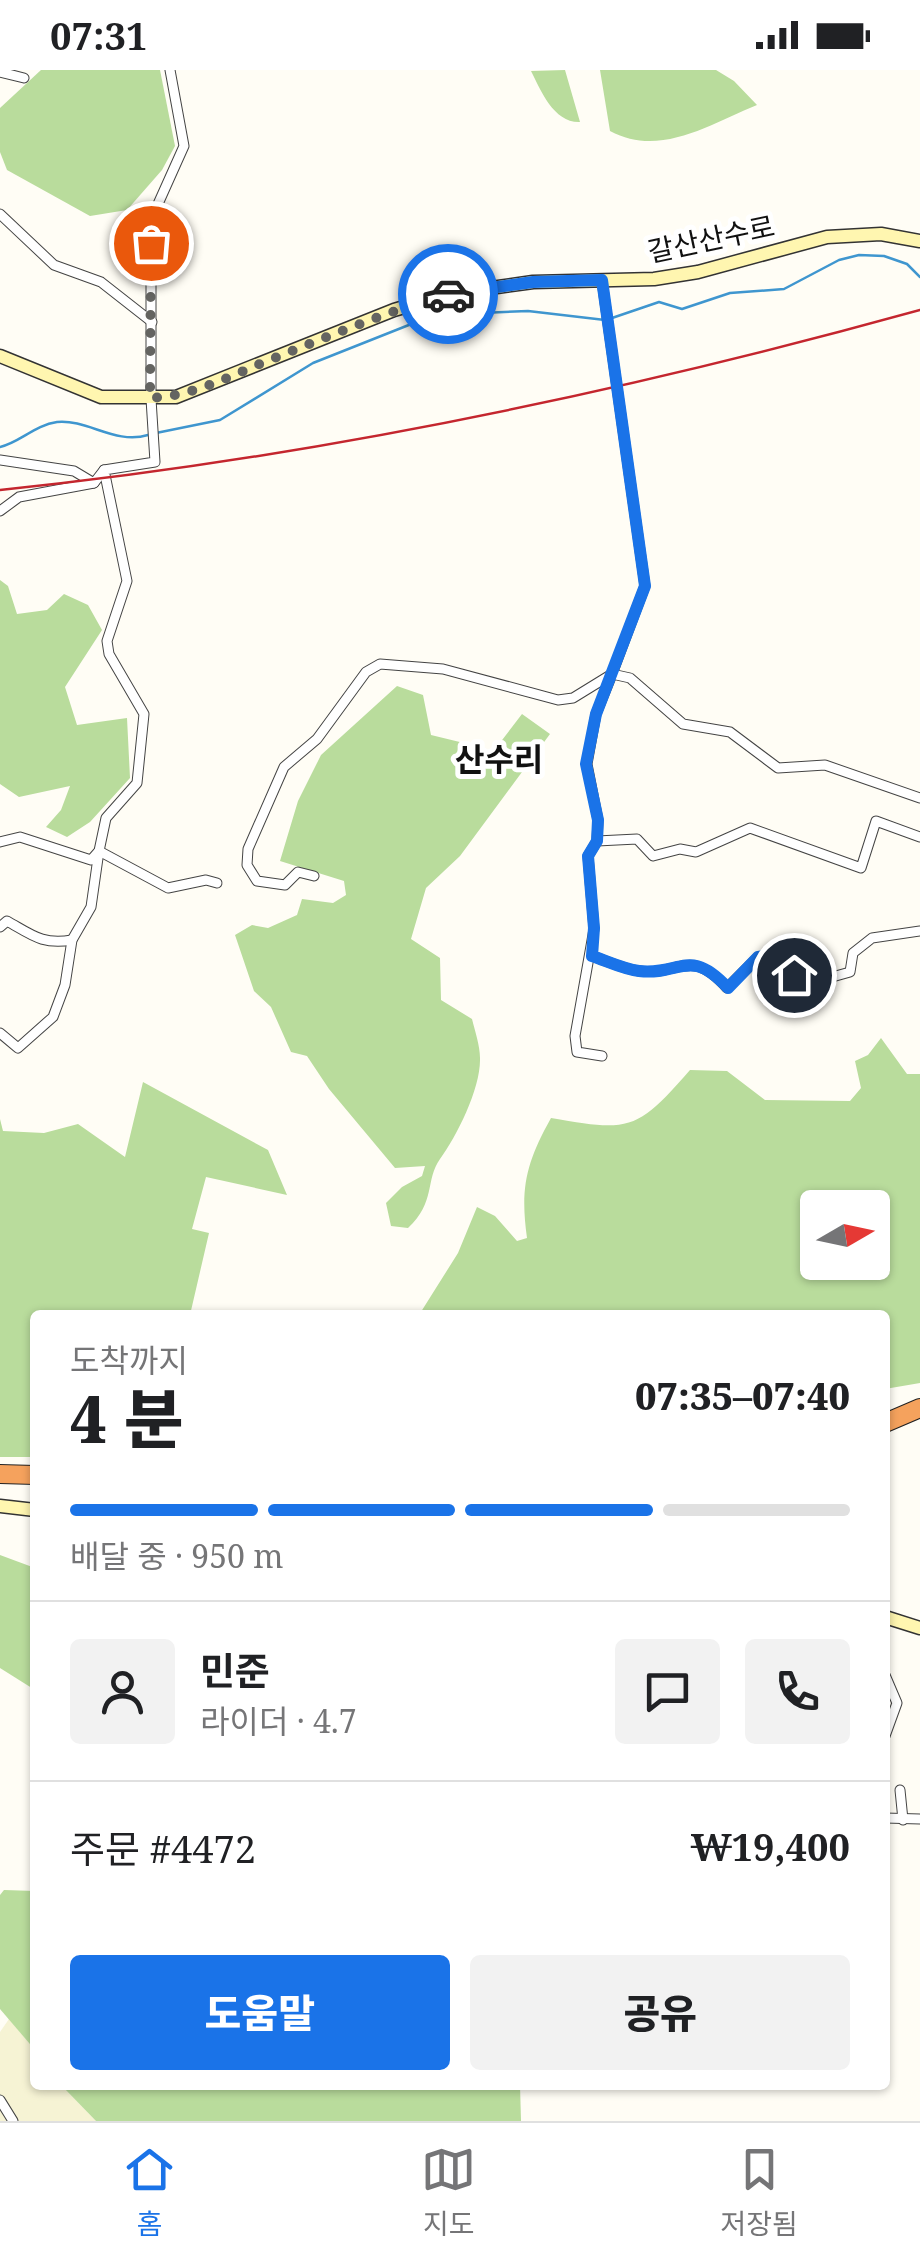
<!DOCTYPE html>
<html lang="ko">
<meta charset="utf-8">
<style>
:root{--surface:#fff;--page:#f2f2f2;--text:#202124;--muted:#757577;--line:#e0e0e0;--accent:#1a73e8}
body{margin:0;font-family:"Noto Serif","Noto Sans KR",serif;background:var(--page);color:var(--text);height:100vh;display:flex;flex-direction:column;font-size:38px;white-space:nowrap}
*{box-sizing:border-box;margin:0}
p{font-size:32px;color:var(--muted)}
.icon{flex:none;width:55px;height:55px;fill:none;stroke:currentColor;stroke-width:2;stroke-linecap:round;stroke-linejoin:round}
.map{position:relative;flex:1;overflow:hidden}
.sheet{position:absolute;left:30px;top:1240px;width:860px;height:780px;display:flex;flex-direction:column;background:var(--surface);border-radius:10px;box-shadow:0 2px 8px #0004}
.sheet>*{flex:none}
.needle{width:65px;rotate:81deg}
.tools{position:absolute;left:800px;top:1120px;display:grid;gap:20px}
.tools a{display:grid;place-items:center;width:90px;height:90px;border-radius:10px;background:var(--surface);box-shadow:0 2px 8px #0004;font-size:50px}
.pin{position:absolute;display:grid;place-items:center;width:85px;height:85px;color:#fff;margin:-42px;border:5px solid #fff;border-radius:50%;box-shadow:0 2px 10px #0007}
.courier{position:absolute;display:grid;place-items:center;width:100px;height:100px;margin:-50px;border:8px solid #1a73e8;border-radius:50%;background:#fff;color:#222;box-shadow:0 2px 12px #0007}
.overview em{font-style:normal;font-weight:800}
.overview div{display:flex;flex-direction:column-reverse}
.overview{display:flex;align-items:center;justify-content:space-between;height:170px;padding:0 40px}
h1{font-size:65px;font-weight:800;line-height:75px}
.bar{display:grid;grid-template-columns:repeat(4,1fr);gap:15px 10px;align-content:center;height:120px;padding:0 40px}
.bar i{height:12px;border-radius:8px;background:var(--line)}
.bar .current{background:var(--accent)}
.bar p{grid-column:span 4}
.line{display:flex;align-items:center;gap:25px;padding:0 40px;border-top:2px solid var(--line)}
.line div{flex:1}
.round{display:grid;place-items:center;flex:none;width:105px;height:105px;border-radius:10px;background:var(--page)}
.action{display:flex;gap:20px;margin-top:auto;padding:20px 40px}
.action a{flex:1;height:115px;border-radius:10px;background:var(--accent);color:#fff;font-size:40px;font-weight:800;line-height:115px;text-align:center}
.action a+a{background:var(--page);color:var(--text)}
.status{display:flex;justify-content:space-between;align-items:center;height:70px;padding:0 50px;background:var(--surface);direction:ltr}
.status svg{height:28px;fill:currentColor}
.menu{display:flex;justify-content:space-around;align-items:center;height:140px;border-top:2px solid var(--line);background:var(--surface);font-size:28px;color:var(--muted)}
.menu a{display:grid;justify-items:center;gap:5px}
.menu .current{color:var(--accent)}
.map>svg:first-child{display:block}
.farmland{fill:#f6f3d4}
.forest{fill:#b9dc9c;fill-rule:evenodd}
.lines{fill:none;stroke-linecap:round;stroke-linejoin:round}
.stream{stroke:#3f96cf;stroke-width:2.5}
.street-casing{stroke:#444;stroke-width:11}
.secondary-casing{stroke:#333;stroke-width:15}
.highway-casing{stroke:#222;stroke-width:20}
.street{stroke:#fff;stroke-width:9}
.secondary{stroke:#fff6b0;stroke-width:12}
.highway{stroke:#f5a25d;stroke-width:18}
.rail{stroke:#c4262e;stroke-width:2.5}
.done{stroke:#646461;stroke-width:10;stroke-dasharray:0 18}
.route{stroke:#1a73e8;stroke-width:12}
.labels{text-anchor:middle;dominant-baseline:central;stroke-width:10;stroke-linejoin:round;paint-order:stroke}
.street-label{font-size:28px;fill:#111;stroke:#fff}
.quarter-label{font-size:32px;font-weight:bold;fill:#111;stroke:#fff}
</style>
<div class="status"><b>07:31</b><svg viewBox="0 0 49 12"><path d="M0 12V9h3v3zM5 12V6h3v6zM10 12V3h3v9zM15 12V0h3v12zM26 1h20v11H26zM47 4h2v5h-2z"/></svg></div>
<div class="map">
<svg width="920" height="2051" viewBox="0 0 920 2051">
<rect width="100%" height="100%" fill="#fffdf5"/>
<polygon class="farmland" points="9,1949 35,1980 35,2015 61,2015 96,2051 0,2051 0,1962"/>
<g class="forest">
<polygon points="41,0 160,0 175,76 162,100 127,140 90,146 7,100 0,82 0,38"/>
<path d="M565,0L580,52C554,53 541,21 531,1Z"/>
<path d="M600,0H716L734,11L757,35C710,54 660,88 610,61Z"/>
<polygon points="0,510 8,516 17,544 47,540 64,524 88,535 102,560 65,617 77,655 127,648 130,708 90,752 67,767 46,757 61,740 70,716 19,727 0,714"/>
<path d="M397,616L423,625L431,665L468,674L465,695L476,704L522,644L550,664L460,786L426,818L411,869L440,888L441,930L472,949C475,961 480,976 480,988C481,1018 457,1066 440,1089C425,1110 436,1132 408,1158L391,1156L386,1133L402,1117L422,1106L425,1096L395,1098L329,1019L307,986L291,982L271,937L254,921L235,865L252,855L268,858L297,845L302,829L333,833L346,825L344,811L280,791L298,731L321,685Z"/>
<path d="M881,968L907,1004H920V1313L885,1319V1245H419L458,1183L477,1137L495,1146L517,1171L527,1168C520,1118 526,1093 551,1048C630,1062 637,1061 690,1000L727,1001L765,1030L850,1031L861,1018L855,991L868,985ZM818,1138H872V1192H818Z"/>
<polygon points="143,1012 268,1080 287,1125 206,1107 192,1159 209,1163 190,1245 35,1245 35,1387 0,1387 0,1049 3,1061 44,1063 78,1054 125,1087"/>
<polygon points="0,1485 35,1498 35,1620 0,1598"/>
<polygon points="4,1820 35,1821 35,1980 0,1939 0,1825"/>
<polygon points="61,2015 520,2015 521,2051 96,2051"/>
</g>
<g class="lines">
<g class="stream">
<polyline points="612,248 659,232 682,239 730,223 784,219 839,190 859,185 884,186 907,194 920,207"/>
<polyline points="156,363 220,350 313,293 434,245 528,241 605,250"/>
<path d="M0,377C19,373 35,355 57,352C88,349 115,375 148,365"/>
</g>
<defs>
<g id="street">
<polyline points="0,2 24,8"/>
<polyline points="0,144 54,195 101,212 152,252"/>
<polyline points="602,211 645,516 612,604 630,608 683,654 730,662 778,698 825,695 920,728"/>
<polyline points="151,329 151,173 158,134 184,76 170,0"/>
<polyline points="0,390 74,401 94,413"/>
<polyline points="0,441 19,427 94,413 104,400"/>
<polyline points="597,771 637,769 653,786 680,779 696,782 750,758 861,798 876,751 920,767"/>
<polyline points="0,772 20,767 91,790 99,781 106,748 137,713 144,644 109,584 107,571 127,511 104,400 155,392 151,329"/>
<polyline points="99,781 168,818 206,810 217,813"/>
<polyline points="314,806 298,802 285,815 257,811 247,795 248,779 284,697 317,669 366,602 380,594 443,599 558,630 573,628 612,604"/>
<path d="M0,857L7,851C32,865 42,875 72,870"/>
<path d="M592,886C607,891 623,899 639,901C681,906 689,876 727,918L758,887L779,885L794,905L818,911L850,902L853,883L872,868L920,861"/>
<polyline points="0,963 18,978 53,947 65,915 72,870 91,837 99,781"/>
<polyline points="602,986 577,982 575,966 594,859 588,786 597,771 598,750 587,694 596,644 611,607"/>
<polyline points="885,1605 897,1633 885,1666"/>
<polyline points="900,1720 903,1750"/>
<polyline points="885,1748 920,1749"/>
<polyline points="0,2030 13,2051"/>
</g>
<g id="secondary">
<polyline points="0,286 101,327 176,327 394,240 448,224 533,212 654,209 698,202 827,167 881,164 920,171"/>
<polyline points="0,1436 35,1440"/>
<polyline points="885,1547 920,1558"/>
</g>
<g id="highway">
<polyline points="885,1353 920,1338"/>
<polyline points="0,1404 35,1405"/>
</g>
</defs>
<use href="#street" class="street-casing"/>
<use href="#secondary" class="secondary-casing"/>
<use href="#highway" class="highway-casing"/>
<use href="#street" class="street"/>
<use href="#secondary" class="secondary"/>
<use href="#highway" class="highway"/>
<path class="rail" d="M0,420C310,388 620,323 920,240"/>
</g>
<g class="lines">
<path class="done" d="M151,173L150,328C193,326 228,307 267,291C327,267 386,242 448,224"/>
<path class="route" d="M448,224L533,212L602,210L645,516L596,644L586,694L598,750L597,771L588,786L594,858L592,886C607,891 623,899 639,901C681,906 689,876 728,918L758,887L779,884L794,905"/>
</g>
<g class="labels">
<g class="street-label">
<text transform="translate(711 168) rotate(-12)">갈산산수로</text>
</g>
<g class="quarter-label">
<text x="499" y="688">산수리</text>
</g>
</g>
</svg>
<div class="tools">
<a><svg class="needle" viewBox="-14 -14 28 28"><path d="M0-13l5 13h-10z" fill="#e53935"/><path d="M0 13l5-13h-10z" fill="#757577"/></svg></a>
</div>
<div class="pin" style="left:151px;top:173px;background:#ea580c"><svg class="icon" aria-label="bag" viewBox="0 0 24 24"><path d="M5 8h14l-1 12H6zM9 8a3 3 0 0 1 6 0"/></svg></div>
<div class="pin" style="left:794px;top:905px;background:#1f2937"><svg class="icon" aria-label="home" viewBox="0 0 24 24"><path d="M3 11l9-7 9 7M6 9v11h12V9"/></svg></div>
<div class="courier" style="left:448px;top:224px"><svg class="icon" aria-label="car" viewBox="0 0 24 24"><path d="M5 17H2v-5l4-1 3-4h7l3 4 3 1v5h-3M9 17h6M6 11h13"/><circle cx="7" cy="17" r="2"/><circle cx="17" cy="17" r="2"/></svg></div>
<section class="sheet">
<div class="overview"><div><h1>4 분</h1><p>도착까지</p></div><em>07:35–07:40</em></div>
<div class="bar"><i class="current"></i><i class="current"></i><i class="current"></i><i></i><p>배달 중 · 950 m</p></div>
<div class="line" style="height:180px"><a class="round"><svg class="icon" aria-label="person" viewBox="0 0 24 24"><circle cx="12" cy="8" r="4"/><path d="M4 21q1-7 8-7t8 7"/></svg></a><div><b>민준</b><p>라이더 · 4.7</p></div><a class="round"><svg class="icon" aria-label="chat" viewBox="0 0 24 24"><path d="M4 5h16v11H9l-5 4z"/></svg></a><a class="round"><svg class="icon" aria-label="phone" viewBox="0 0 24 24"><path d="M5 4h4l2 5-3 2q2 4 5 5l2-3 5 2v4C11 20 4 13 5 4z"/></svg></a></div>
<div class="line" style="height:130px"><div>주문 #4472</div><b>₩19,400</b></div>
<div class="action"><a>도움말</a><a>공유</a></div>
</section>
</div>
<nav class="menu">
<a class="current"><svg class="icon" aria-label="home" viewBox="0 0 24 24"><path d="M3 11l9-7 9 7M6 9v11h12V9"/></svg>홈</a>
<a><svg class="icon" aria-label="map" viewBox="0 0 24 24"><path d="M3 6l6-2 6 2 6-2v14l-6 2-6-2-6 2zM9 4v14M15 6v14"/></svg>지도</a>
<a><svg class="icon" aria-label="saved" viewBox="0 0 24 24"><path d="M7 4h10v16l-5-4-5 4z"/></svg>저장됨</a>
</nav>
